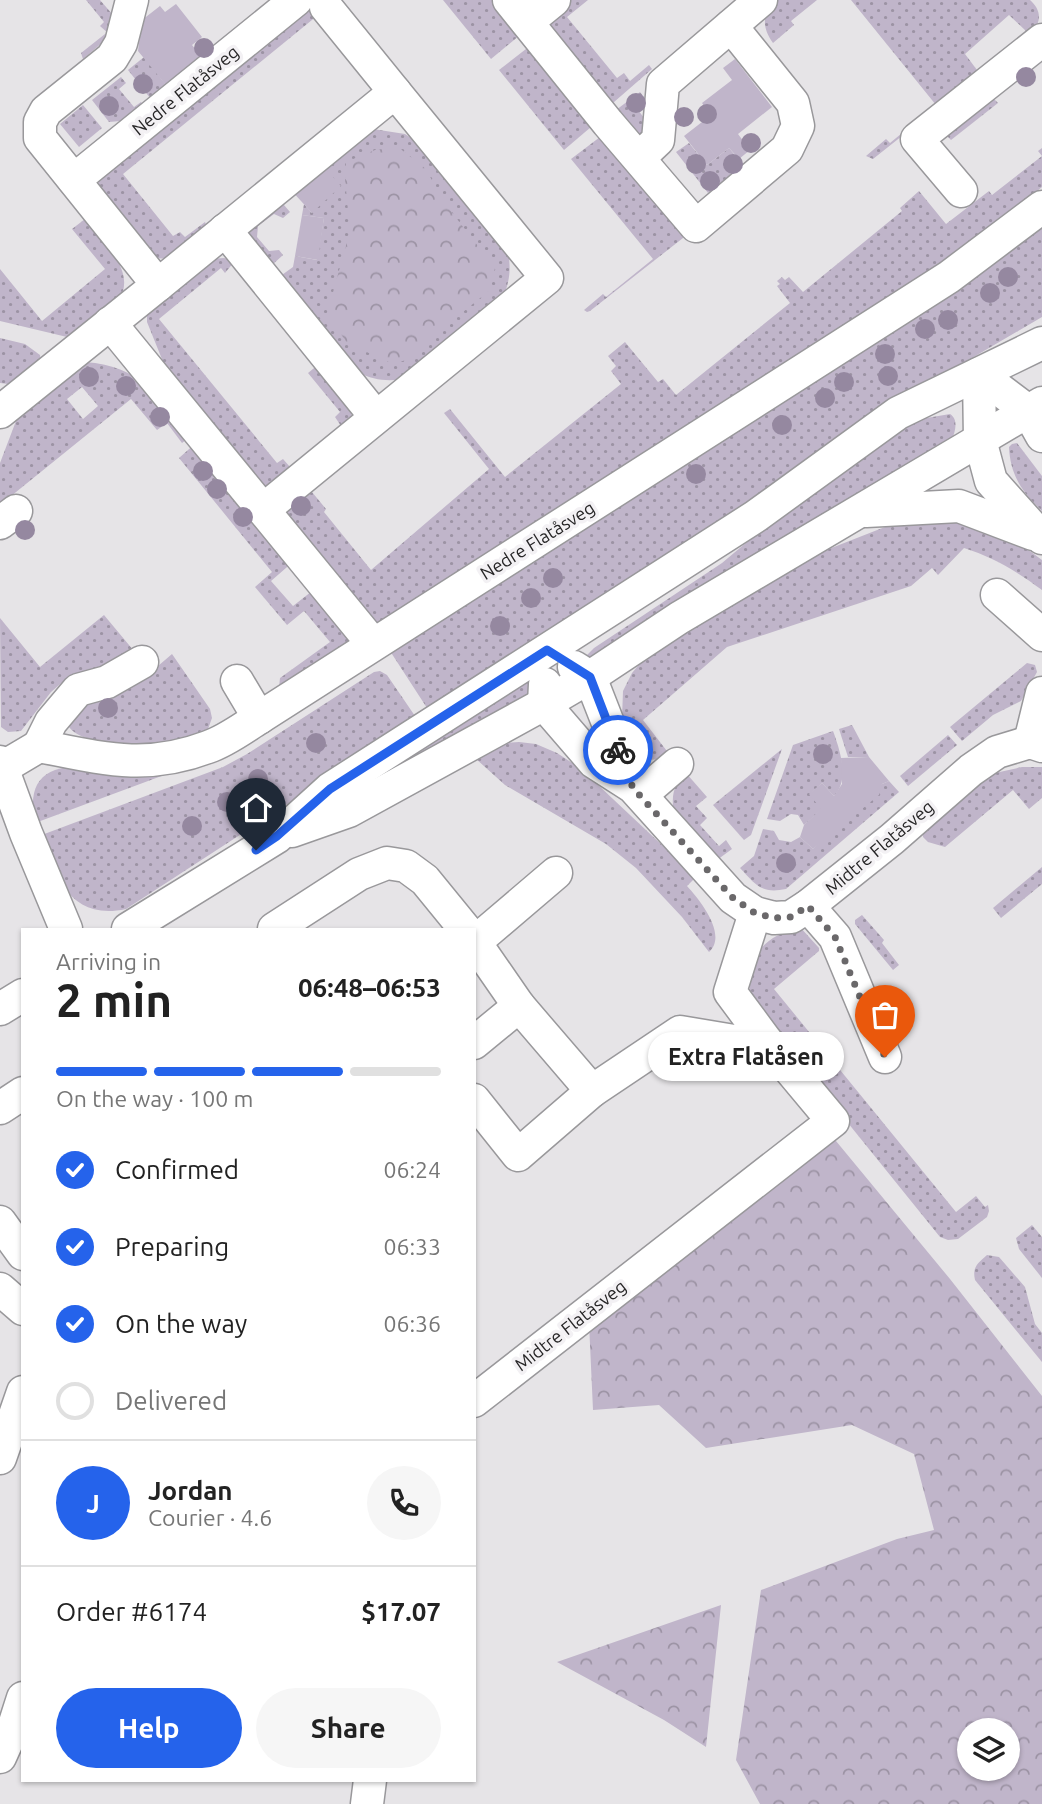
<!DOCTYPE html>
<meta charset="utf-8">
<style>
:root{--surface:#fff;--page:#f6f6f6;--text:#222;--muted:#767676;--line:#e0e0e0;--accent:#2563eb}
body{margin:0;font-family:Ubuntu,sans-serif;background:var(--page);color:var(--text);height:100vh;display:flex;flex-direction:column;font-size:26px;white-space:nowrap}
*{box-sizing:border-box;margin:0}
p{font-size:23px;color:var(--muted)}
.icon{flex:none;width:38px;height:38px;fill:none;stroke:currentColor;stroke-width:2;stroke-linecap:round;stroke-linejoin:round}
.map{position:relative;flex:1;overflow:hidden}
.side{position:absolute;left:21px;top:928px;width:455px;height:854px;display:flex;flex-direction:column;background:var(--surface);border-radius:0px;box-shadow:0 2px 5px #0004}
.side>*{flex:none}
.tools{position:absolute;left:957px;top:1718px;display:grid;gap:14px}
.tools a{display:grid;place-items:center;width:63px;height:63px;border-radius:50%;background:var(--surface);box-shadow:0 2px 5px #0004;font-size:35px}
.pin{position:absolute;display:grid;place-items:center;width:60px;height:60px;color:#fff;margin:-72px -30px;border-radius:50% 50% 50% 0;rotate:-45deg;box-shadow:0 0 7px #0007}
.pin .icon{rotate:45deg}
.courier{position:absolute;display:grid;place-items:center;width:70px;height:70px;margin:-35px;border:5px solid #2563eb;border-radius:50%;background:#fff;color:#222;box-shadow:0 2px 9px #0007}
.bubble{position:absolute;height:49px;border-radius:24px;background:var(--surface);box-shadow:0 2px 5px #0004;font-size:23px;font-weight:700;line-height:49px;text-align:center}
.head em{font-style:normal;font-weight:700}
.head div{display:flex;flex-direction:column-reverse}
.head{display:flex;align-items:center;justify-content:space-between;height:119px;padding:0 35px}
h1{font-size:46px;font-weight:700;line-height:52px}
.bar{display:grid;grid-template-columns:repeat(4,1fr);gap:10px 7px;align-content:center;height:84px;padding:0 35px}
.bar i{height:9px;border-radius:5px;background:var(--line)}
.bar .current{background:var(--accent)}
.bar p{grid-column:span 4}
.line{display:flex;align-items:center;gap:18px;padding:0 35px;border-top:2px solid var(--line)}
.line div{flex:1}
.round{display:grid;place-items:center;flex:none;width:74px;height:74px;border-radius:37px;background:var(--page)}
ol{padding:0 35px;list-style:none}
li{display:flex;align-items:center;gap:21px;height:77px}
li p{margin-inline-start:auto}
li .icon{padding:7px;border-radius:50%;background:var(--accent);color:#fff;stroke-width:4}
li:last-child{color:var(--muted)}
li i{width:38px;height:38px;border:4px solid var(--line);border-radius:50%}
.cta{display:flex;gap:14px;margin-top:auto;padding:14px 35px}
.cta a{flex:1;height:80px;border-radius:42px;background:var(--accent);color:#fff;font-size:28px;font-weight:700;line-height:80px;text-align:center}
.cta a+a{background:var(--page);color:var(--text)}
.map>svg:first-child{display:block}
.grass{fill:url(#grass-dots);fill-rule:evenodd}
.forest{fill:url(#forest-crowns);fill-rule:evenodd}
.park{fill:#c0b5ca}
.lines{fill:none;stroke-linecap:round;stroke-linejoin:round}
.minor-casing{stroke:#99989b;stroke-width:35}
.minor{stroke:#fff;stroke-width:32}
.tree{fill:#9588a0}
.done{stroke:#6a686a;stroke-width:7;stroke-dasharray:0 12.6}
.route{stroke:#2563eb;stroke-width:9}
.labels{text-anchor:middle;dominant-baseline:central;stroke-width:7;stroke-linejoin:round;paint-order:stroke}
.street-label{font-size:18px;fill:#272627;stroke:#f3f1f4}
</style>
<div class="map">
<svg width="1042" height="1804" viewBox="0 0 1042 1804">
<defs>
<pattern id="grass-dots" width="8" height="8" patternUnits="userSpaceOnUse" patternTransform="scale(1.75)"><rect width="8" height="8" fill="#c0b5ca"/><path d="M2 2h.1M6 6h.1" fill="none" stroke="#9c93a4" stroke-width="1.8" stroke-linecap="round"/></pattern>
<pattern id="forest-crowns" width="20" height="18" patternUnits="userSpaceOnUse" patternTransform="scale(1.75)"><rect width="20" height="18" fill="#c0b5ca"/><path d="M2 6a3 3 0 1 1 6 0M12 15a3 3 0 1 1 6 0" fill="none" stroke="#9c93a4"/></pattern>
</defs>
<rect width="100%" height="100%" fill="#e6e4e7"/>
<g class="grass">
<polygon points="86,0 100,0 113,15 109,37 83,59 81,53 105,34 107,36 109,34 100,26 104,22"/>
<polygon points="443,0 498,0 520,35 491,59"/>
<polygon points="567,0 588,0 567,17 617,78 624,73 630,81 649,65 652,69 606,109 543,20"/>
<path d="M778,0H817L791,21L794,25L773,43C761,26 762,13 778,0Z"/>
<path d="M851,0H1030C1040,9 1042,19 1034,30L1027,32L1009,15L965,54L980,74L873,159L866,156L886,139L890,143L936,105Z"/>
<path d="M310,4L317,5L323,11L123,174L173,236L180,232L185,237L205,222L208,229C193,241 176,265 155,257L99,188L98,178Z"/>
<polygon points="526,49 531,49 591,127 564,150 499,70"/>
<polygon points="144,57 170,90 154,103 128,70"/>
<polygon points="121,77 126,83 119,89 134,107 141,102 146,109 132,120 109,122 92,100"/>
<polygon points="640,92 648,102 638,110 651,127 634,141 612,113"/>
<polygon points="994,99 998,103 951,140 947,136"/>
<polygon points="83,105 102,128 79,147 60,124"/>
<path d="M373,129L405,134L422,145L508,251C511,269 510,281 503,297L410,378C389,382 376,381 357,372L279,277L293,267L295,256L317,260L324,218L302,215L304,204L312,213L320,162Z"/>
<polygon points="600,137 684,233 683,238 590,311 587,312 584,310 603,294 606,297 653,259 571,159"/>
<polygon points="689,143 707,165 729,148 744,166 708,193 676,152"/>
<polygon points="1042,148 1042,187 950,261 369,628 283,511 307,486 326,509 324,512 371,570 489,469 444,413 450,409 505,477 621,384 611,371 616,366 608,356 625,342 658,382 663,379 676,395 790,303 777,286 780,284 777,281 782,277 785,280 789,277 803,292 902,211 900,208 919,191 946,224 989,191 992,195 1042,156 1038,151"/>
<polygon points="278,198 290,212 283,218 274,214 258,226 257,237 269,251 279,250 283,255 271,266 248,239 249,223"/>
<path d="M85,219C101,240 139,272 118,301C111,310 85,327 74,336L67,337L0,321V269L42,321L105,269L72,229Z"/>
<path d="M1042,227V317L907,396L613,592L126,909C71,921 56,878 39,836L223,767L247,754L374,672L380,671L387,675L415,716L427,708L390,651L934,305Z"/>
<polygon points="224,258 236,261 254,290 234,267 236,265 234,262 225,273 221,268 159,319 277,463 283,459 290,467 341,426 335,417 340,412 308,373 319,364 351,406 352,422 264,493 172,384 147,322 147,314 211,259"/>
<polygon points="0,338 25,344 40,355 41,363 16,385 0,383"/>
<path d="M85,362C142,366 157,396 191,436L182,443L167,423L157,430L131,399L0,505V463L16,421L26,408ZM82,387L98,406L83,419L67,399Z"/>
<path d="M950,414C959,420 955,431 952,440L591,661L585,657L594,648L722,563L809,490L915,420Z"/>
<polygon points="197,442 294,561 271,581 293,606 316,588 356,637 279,687 280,678 330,642 304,611 287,625 255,587 272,572 179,458"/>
<path d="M1017,443L1042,476V511C1022,493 1010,474 1009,447L1012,444Z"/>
<path d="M970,521L1019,543L1042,560V590C1018,572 993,557 964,548L938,575L932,568L911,586L727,647L643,720L670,755L662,759L648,760L638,754L629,738L622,718L623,691L632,673L652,649L783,567L890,525Z"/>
<polygon points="104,615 134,651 94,672 66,679 51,692 21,731 8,732 1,727 0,618 40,667"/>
<path d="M172,654L210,709L212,718L208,729C191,735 174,742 156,745C134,748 72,745 66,721L82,703L151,672Z"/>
<polygon points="1027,663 1035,665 1037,672 1021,701 993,715 962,741 950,727"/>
<polygon points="530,678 539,681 539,692 339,804 505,687"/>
<polygon points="852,725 869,757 848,757 839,729"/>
<path d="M833,731C840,750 850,780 834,796L822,783L810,794L822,809L804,825L798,815L791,814L780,821L767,819L793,745Z"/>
<polygon points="948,735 957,745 908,786 900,776"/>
<path d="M519,742L536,744L557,753L580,768L696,877L687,886C700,900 728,935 709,952L682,917L636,868L606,844L505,785L475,758L505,743Z"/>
<polygon points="782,749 751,835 744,840 713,805"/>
<path d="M79,766L175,771L35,823C27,785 41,767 79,766Z"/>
<polygon points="1022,767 1042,767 1042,798 1029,809 1013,790 945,847 928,842 923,837 923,832 980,782 995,773"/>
<path d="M686,773L707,797L696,806L707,818L700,825L719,846L726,840L732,849L717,860L673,806C672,792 675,783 686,773Z"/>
<path d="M889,781L899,792L786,889C761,894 756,885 740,868L754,856L763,829L774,831L779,840L791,842L800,837L813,849L882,784Z"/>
<polygon points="1042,867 1042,884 1001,918 993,908"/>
<polygon points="862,915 884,940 882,943 899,965 893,970 855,924 855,920"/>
<path d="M800,927L819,948V951L774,989L956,1212L976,1196L985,1207L988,1205L989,1211L987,1217L958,1239L948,1240L940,1237L751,1003C745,961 758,938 800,927Z"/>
<polygon points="1032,1225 1042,1237 1042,1278 1019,1249 1016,1238"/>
<path d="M987,1255L999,1257L1025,1287L1035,1324L1042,1333V1362L975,1280C972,1267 978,1263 987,1255Z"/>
</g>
<g class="forest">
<polygon points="398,147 426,169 443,201 495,268 489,291 439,331 419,356 393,364 347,343 327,314 350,231 345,179 346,162 375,150"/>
<path d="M826,1138L836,1141L950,1279L1042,1396V1804H760L736,1760L761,1590L897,1539L934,1530L914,1454L852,1425L706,1448L659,1405L593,1410L589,1323ZM970,1731H1008V1769H970Z"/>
<polygon points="721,1605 706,1747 664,1720 557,1662"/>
</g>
<g class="park">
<polygon points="176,4 202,37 192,45 205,61 170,90 138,51 142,20 160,6 165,12"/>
<polygon points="735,59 772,107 738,134 750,150 739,159 729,148 707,165 684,136 711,115 702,103 732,80 723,68"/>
<polygon points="320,162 341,186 312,213 290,189"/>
<polygon points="302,215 324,218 318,260 295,256"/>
<polygon points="869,757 889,781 882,784 879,795 813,849 800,837 804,825 821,809 809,794 822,783 834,796 842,784 841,758"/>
</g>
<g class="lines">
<defs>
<g id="minor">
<polyline points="509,0 608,123 696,226 787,149 798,126 793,103 731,26"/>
<polyline points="326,7 395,92"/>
<polyline points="527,22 554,0"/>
<polyline points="639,158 658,140 663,84 761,0"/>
<polyline points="74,180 296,0"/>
<polyline points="961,191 917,139 1042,40"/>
<polyline points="225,230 376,417"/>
<polyline points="158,285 395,92 547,278 263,510"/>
<polyline points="110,323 373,644"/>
<polyline points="979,374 980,440 991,481 1042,538"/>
<polyline points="979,374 1028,411 1042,436"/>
<polyline points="0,412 158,285 40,138 40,122 46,111 112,58 121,43 132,0"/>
<polyline points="866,511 959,506 1033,534"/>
<polyline points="0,523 16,511"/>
<polyline points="997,595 1042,635"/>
<polyline points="574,667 590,677 633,787"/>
<polyline points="237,681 259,718"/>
<polyline points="545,684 544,704 594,762 633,787 733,898 755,913 774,918 791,917 808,906 892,839 971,770 997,752 1030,742 1042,746"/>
<polyline points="1030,742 1042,693"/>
<polyline points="39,746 51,722 78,690 107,682 142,662"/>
<polyline points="0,762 26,833 66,929"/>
<path d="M2,768L39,746C101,758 145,771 208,747C226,741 243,728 259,718L949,277L1042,207"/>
<polyline points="641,795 677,764"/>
<polyline points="292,831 349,811 544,704 590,677 679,618 1042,403"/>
<polyline points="808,906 835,937 885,1057"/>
<polyline points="128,929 277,837 330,789 756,516 898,413 1042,343"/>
<polyline points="274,929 359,874 387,863 406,866 425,880 465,929"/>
<polyline points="474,941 519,1006"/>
<polyline points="475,942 556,873"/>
<polyline points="0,1009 23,995"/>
<polyline points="474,1043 519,1006 592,1091 680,1032 734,1041 767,1042"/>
<polyline points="474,1100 518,1155 592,1091"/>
<polyline points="0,1108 23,1093"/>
<polyline points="0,1222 23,1254"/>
<polyline points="0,1289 23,1309"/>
<polyline points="474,1401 833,1121 767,1042 730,992 755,913"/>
<polyline points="0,1458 23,1392"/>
<polyline points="0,1757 14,1726 23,1698"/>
<polyline points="367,1804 370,1780"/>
</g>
</defs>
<use href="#minor" class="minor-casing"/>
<use href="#minor" class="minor"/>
</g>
<g class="tree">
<circle cx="204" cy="48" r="10"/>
<circle cx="1026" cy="77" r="10"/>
<circle cx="143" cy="84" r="10"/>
<circle cx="636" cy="103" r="10"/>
<circle cx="109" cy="106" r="10"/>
<circle cx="707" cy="114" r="10"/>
<circle cx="684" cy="117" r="10"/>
<circle cx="751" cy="143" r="10"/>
<circle cx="696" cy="164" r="10"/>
<circle cx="733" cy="164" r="10"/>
<circle cx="710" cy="181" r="10"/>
<circle cx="1008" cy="277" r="10"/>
<circle cx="990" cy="293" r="10"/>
<circle cx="948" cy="320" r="10"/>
<circle cx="925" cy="329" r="10"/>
<circle cx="885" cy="354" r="10"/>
<circle cx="888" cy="376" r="10"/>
<circle cx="89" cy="377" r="10"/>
<circle cx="844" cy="382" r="10"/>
<circle cx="126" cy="386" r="10"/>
<circle cx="825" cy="398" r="10"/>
<circle cx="160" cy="417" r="10"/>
<circle cx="782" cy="425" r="10"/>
<circle cx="203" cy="471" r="10"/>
<circle cx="696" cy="474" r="10"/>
<circle cx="217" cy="489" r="10"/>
<circle cx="301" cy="506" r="10"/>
<circle cx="243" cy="517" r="10"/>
<circle cx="25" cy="530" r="10"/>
<circle cx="553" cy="578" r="10"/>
<circle cx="531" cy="598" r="10"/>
<circle cx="500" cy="626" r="10"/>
<circle cx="108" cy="708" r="10"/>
<circle cx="316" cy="743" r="10"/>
<circle cx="823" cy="754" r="10"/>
<circle cx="258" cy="779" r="10"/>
<circle cx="227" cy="802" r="10"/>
<circle cx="192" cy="826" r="10"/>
<circle cx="786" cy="863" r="10"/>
</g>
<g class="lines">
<polyline class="done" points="618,750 633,788 733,898 755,913 774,918 791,917 808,906 835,937 885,1057"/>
<polyline class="route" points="256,850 277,836 330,789 547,650 590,677 618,750"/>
</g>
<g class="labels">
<g class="street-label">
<text transform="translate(185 90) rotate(-39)">Nedre Flatåsveg</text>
<text transform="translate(537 540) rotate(-32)">Nedre Flatåsveg</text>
<text transform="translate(879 847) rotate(-40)">Midtre Flatåsveg</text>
<text transform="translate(570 1325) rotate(-38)">Midtre Flatåsveg</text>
</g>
</g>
</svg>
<div class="tools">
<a><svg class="icon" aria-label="layers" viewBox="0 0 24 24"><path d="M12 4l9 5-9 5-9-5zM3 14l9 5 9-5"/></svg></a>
</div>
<div class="pin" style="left:885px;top:1057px;background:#ea580c"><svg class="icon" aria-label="bag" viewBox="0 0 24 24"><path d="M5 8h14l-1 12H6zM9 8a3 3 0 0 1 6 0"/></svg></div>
<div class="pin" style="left:256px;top:850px;background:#1f2937"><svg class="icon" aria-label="home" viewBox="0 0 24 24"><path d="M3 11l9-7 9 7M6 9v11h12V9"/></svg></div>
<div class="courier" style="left:618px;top:750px"><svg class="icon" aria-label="bike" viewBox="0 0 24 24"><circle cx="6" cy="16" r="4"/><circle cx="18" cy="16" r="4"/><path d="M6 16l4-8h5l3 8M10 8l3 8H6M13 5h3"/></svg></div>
<div class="bubble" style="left:648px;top:1032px;width:196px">Extra Flatåsen</div>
<section class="side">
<div class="head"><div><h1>2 min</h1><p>Arriving in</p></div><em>06:48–06:53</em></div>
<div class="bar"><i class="current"></i><i class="current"></i><i class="current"></i><i></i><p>On the way · 100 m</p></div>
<ol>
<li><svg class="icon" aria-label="check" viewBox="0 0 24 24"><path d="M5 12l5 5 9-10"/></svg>Confirmed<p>06:24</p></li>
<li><svg class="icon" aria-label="check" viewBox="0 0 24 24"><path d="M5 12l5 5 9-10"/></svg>Preparing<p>06:33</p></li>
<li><svg class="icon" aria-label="check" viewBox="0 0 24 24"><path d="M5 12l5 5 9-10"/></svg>On the way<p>06:36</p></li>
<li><i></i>Delivered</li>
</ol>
<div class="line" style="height:126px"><b class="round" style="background:var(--accent);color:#fff">J</b><div><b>Jordan</b><p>Courier · 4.6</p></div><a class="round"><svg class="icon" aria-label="phone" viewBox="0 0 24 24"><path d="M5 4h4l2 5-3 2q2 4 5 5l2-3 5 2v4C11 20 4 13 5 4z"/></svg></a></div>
<div class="line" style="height:91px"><div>Order #6174</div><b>$17.07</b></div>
<div class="cta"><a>Help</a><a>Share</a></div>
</section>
</div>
